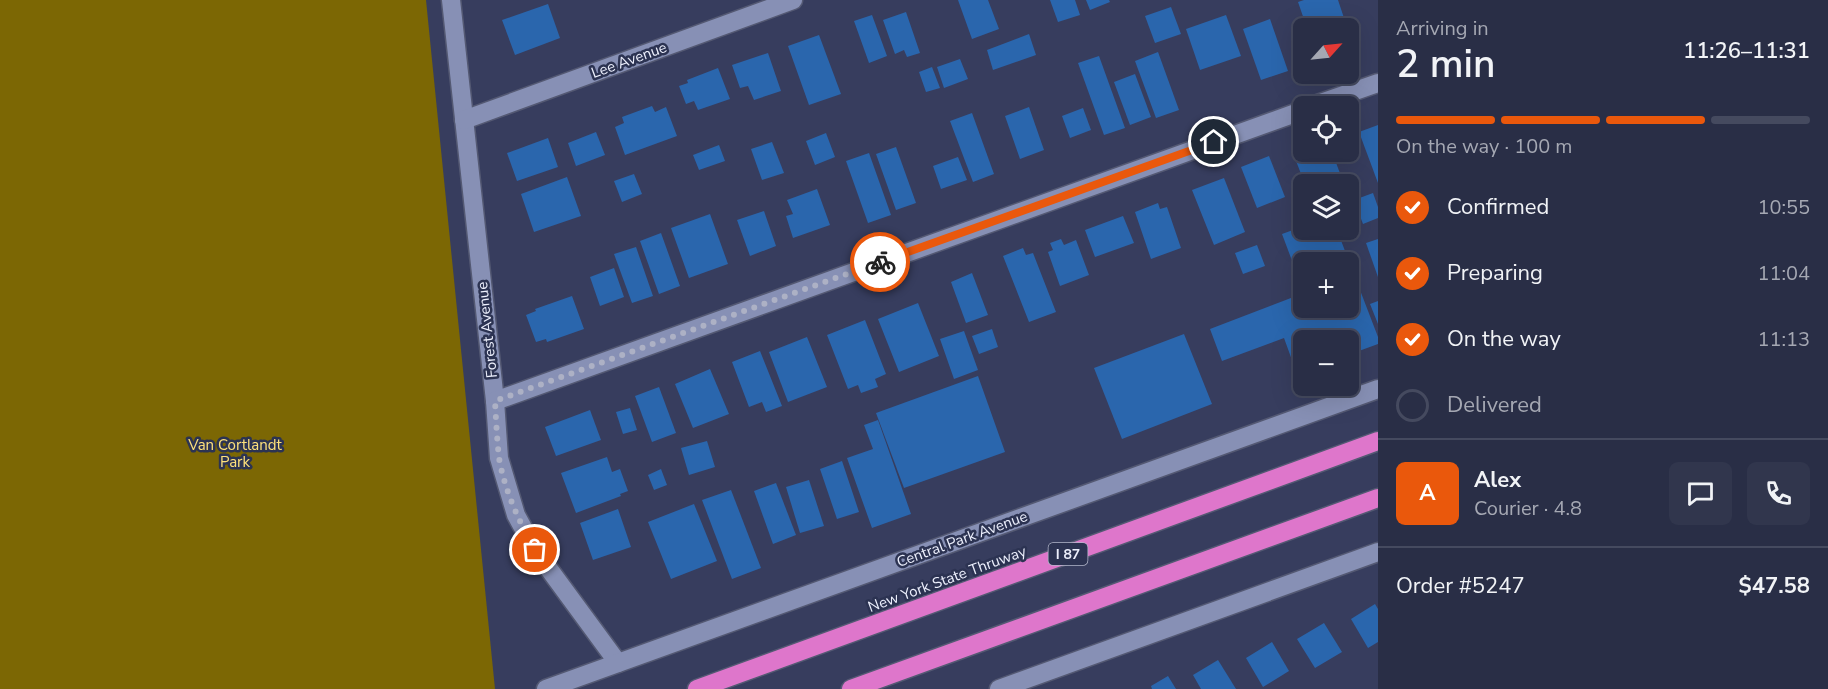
<!DOCTYPE html>
<meta charset="utf-8">
<style>
:root{--surface:#292e46;--page:#31364d;--text:#f1f3f6;--muted:#a5a8b3;--line:#454a5f;--accent:#ea580c}
body{margin:0;font-family:"Nunito Sans",sans-serif;background:var(--page);color:var(--text);height:100vh;display:flex;flex-direction:column;font-size:22px;white-space:nowrap}
*{box-sizing:border-box;margin:0}
p{font-size:20px;color:var(--muted)}
.icon{flex:none;width:33px;height:33px;fill:none;stroke:currentColor;stroke-width:2;stroke-linecap:round;stroke-linejoin:round}
.map{position:relative;flex:1;overflow:hidden}
.details{display:flex;flex-direction:column;background:var(--surface);width:450px}
.details>*{flex:none}
.needle{width:39px;rotate:63deg}
.buttons{position:absolute;left:1293px;top:18px;display:grid;gap:12px}
.buttons a{display:grid;place-items:center;width:66px;height:66px;border-radius:9px;background:var(--surface);box-shadow:0 6px 24px #0002,0 0 0 2px var(--line);font-size:30px}
.pin{position:absolute;display:grid;place-items:center;width:51px;height:51px;color:#fff;margin:-26px;border:3px solid #fff;border-radius:50%;box-shadow:0 2px 6px #0007}
.courier{position:absolute;display:grid;place-items:center;width:60px;height:60px;margin:-30px;border:4px solid #ea580c;border-radius:50%;background:#fff;color:#222;box-shadow:0 2px 8px #0007}
.summary em{font-style:normal;font-weight:600}
.summary div{display:flex;flex-direction:column-reverse}
.summary{display:flex;align-items:center;justify-content:space-between;height:102px;padding:0 18px}
h1{font-size:39px;font-weight:600;line-height:45px}
.bar{display:grid;grid-template-columns:repeat(4,1fr);gap:9px 6px;align-content:center;height:72px;padding:0 18px}
.bar i{height:8px;border-radius:4px;background:var(--line)}
.bar .current{background:var(--accent)}
.bar p{grid-column:span 4}
.line{display:flex;align-items:center;gap:15px;padding:0 18px;border-top:2px solid var(--line)}
.line div{flex:1}
.round{display:grid;place-items:center;flex:none;width:63px;height:63px;border-radius:9px;background:var(--page)}
ol{padding:0 18px;list-style:none}
li{display:flex;align-items:center;gap:18px;height:66px}
li p{margin-inline-start:auto}
li .icon{padding:6px;border-radius:50%;background:var(--accent);color:#fff;stroke-width:4}
li:last-child{color:var(--muted)}
li i{width:33px;height:33px;border:3px solid var(--line);border-radius:50%}
main{display:flex;flex:1;min-height:0}
.map>svg:first-child{display:block}
.green{fill:#7c6704}
.building{fill:#2a66ad}
.lines{fill:none;stroke-linecap:round;stroke-linejoin:round}
.minor-casing{stroke:#545973;stroke-width:21}
.secondary-casing{stroke:#545973;stroke-width:21}
.motorway-casing{stroke:#545973;stroke-width:21}
.minor{stroke:#8790b5;stroke-width:18}
.secondary{stroke:#8790b5;stroke-width:18}
.motorway{stroke:#de76cb;stroke-width:18}
.done{stroke:#adb1c5;stroke-width:6;stroke-dasharray:0 10.8}
.route{stroke:#ea580c;stroke-width:8}
.labels{text-anchor:middle;dominant-baseline:central;stroke-width:5;stroke-linejoin:round;paint-order:stroke}
.shield{fill:#2c3352;stroke:#b3b7ca;stroke-width:1.5}
.shield-label{font-size:14px;font-weight:bold;fill:#edf0fd}
.street-label{font-size:15px;fill:#edf0fd;stroke:#2c3352}
.park-label{font-size:15px;fill:#fee17b;stroke:#2c3352}
</style>
<main>
<div class="map">
<svg width="1378" height="689" viewBox="0 0 1378 689">
<rect width="100%" height="100%" fill="#373d5e"/>
<polygon class="green" points="0,0 426,0 495,689 0,689"/>
<g class="building">
<polygon points="958,0 988,0 999,29 972,39"/>
<polygon points="1050,0 1075,0 1080,15 1058,22"/>
<polygon points="1086,0 1109,0 1110,2 1090,10"/>
<polygon points="1304,0 1338,0 1347,27 1307,28 1298,2"/>
<polygon points="548,4 560,38 515,55 502,20"/>
<polygon points="1171,7 1181,34 1155,43 1145,16"/>
<polygon points="906,12 920,53 907,57 904,50 895,54 883,20"/>
<polygon points="872,15 887,56 869,63 854,21"/>
<polygon points="1226,15 1241,56 1200,70 1186,29"/>
<polygon points="1270,19 1288,71 1261,80 1243,29"/>
<polygon points="1029,34 1036,55 993,70 987,50"/>
<polygon points="819,35 841,94 809,105 788,46"/>
<polygon points="1158,52 1179,110 1156,118 1135,61"/>
<polygon points="768,53 781,91 754,100 748,86 740,88 732,65"/>
<polygon points="1099,56 1125,128 1104,135 1078,63"/>
<polygon points="960,59 968,79 944,88 937,67"/>
<polygon points="932,67 940,88 926,92 919,72"/>
<polygon points="718,68 730,99 698,110 694,101 686,104 679,86 688,83 687,80"/>
<polygon points="1135,74 1151,117 1130,125 1114,82"/>
<polygon points="652,106 655,112 666,107 677,136 625,155 615,127 624,123 622,117"/>
<polygon points="1029,107 1044,150 1020,159 1005,116"/>
<polygon points="1083,108 1091,130 1070,138 1062,116"/>
<polygon points="972,113 994,174 973,182 950,121"/>
<polygon points="1378,125 1378,183 1359,132"/>
<polygon points="596,132 605,155 576,166 568,143"/>
<polygon points="826,133 835,157 815,165 806,141"/>
<polygon points="548,138 558,167 517,181 507,153"/>
<polygon points="772,142 784,173 762,180 751,149"/>
<polygon points="719,145 725,161 699,170 693,155"/>
<polygon points="896,147 916,203 896,210 876,154"/>
<polygon points="1321,152 1332,152 1344,184 1305,184 1296,161"/>
<polygon points="869,153 891,215 868,223 846,161"/>
<polygon points="1269,156 1285,197 1257,208 1241,167"/>
<polygon points="958,157 967,180 941,189 933,166"/>
<polygon points="634,174 642,194 622,202 614,181"/>
<polygon points="567,177 581,216 534,232 521,194"/>
<polygon points="1224,178 1245,232 1214,245 1192,190"/>
<polygon points="817,189 830,225 793,238 786,216 793,214 787,200"/>
<polygon points="1373,193 1378,207 1378,218 1363,224 1354,200"/>
<polygon points="1158,203 1160,209 1167,207 1181,248 1151,259 1135,212"/>
<polygon points="764,211 776,246 750,256 737,220"/>
<polygon points="710,214 728,264 689,278 671,228"/>
<polygon points="1123,216 1134,243 1095,257 1085,230"/>
<polygon points="1304,226 1304,230 1337,230 1378,337 1378,344 1348,355 1348,340 1304,340 1304,372 1297,374 1284,338 1222,361 1210,329 1304,293 1304,308 1348,308 1348,262 1304,262 1303,290 1282,234"/>
<polygon points="661,233 680,286 659,294 640,241"/>
<polygon points="1061,239 1064,245 1076,240 1089,275 1060,286 1048,252 1053,250 1050,243"/>
<polygon points="1378,239 1378,277 1366,243"/>
<polygon points="1257,245 1265,266 1243,274 1235,253"/>
<polygon points="636,247 653,296 632,303 614,254"/>
<polygon points="1023,248 1026,255 1033,253 1056,312 1029,322 1003,256"/>
<polygon points="614,268 624,297 600,306 590,277"/>
<polygon points="972,273 988,315 966,323 951,282"/>
<polygon points="572,296 584,329 547,342 546,339 536,342 526,315 536,311 535,309"/>
<polygon points="1378,301 1378,324 1370,304"/>
<polygon points="918,303 939,356 899,372 878,319"/>
<polygon points="865,320 886,374 875,379 878,387 861,393 858,385 848,389 827,335"/>
<polygon points="992,329 998,347 979,354 972,336"/>
<polygon points="964,331 978,370 954,379 940,339"/>
<polygon points="1184,334 1212,404 1122,439 1094,368"/>
<polygon points="807,337 827,387 788,402 769,352"/>
<polygon points="760,351 782,406 766,412 762,402 749,407 732,362"/>
<polygon points="710,369 729,414 693,428 675,384"/>
<polygon points="978,376 1005,452 904,488 876,413"/>
<polygon points="659,387 676,433 652,442 635,396"/>
<polygon points="630,408 637,430 623,434 616,412"/>
<polygon points="590,410 601,440 556,456 545,427"/>
<polygon points="878,420 911,514 872,528 847,458 873,449 864,425"/>
<polygon points="707,441 715,467 689,475 681,448"/>
<polygon points="607,457 612,472 620,469 628,491 620,494 621,496 576,513 561,473"/>
<polygon points="842,461 859,512 837,519 820,469"/>
<polygon points="661,469 667,485 654,490 648,475"/>
<polygon points="809,480 824,526 800,533 786,487"/>
<polygon points="776,483 796,535 773,544 754,491"/>
<polygon points="731,490 761,568 732,579 702,500"/>
<polygon points="694,504 717,561 671,579 648,522"/>
<polygon points="618,509 631,547 593,560 580,523"/>
<polygon points="1375,604 1378,609 1378,642 1368,648 1351,619"/>
<polygon points="1324,623 1342,652 1315,668 1297,639"/>
<polygon points="1272,642 1289,671 1263,687 1246,658"/>
<polygon points="1218,660 1236,689 1201,689 1193,675"/>
<polygon points="1168,676 1176,689 1152,689 1151,686"/>
</g>
<g class="lines">
<defs>
<g id="minor">
<polyline points="451,0 495,401 499,458 516,515 535,550 618,663"/>
<polyline points="1312,106 1378,83"/>
<polyline points="464,120 793,0"/>
<polyline points="495,401 1304,110"/>
</g>
<g id="secondary">
<polyline points="546,689 1378,389"/>
<polyline points="999,689 1378,552"/>
</g>
<g id="motorway">
<polyline points="697,689 1378,441"/>
<polyline points="851,689 1378,498"/>
</g>
</defs>
<use href="#minor" class="minor-casing"/>
<use href="#secondary" class="secondary-casing"/>
<use href="#motorway" class="motorway-casing"/>
<use href="#minor" class="minor"/>
<use href="#secondary" class="secondary"/>
<use href="#motorway" class="motorway"/>
</g>
<g class="lines">
<path class="done" d="M535,550C519,521 505,492 499,458C497,439 496,420 495,401L880,262"/>
<polyline class="route" points="880,262 1214,142"/>
</g>
<g class="labels">
<rect class="shield" x="1048.5" y="543" width="39" height="22" rx="4.5"/>
<g class="shield-label">
<text x="1068" y="554">I 87</text>
</g>
<g class="street-label">
<text transform="translate(629 60) rotate(-20)">Lee Avenue</text>
<text transform="translate(487 330) rotate(-96)">Forest Avenue</text>
<text transform="translate(962 539) rotate(-20)">Central Park Avenue</text>
<text transform="translate(947 579) rotate(-20)">New York State Thruway</text>
</g>
<g class="park-label">
<text x="235" y="445">Van Cortlandt<tspan x="235" dy="17">Park</tspan></text>
</g>
</g>
</svg>
<div class="buttons">
<a><svg class="needle" viewBox="-14 -14 28 28"><path d="M0-13l5 13h-10z" fill="#e53935"/><path d="M0 13l5-13h-10z" fill="#a5a8b3"/></svg></a>
<a><svg class="icon" aria-label="locate" viewBox="0 0 24 24"><circle cx="12" cy="12" r="6"/><path d="M12 2v4M12 18v4M2 12h4M18 12h4"/></svg></a>
<a><svg class="icon" aria-label="layers" viewBox="0 0 24 24"><path d="M12 4l9 5-9 5-9-5zM3 14l9 5 9-5"/></svg></a>
<a>+</a>
<a>−</a>
</div>
<div class="pin" style="left:535px;top:550px;background:#ea580c"><svg class="icon" aria-label="bag" viewBox="0 0 24 24"><path d="M5 8h14l-1 12H6zM9 8a3 3 0 0 1 6 0"/></svg></div>
<div class="pin" style="left:1214px;top:142px;background:#1f2937"><svg class="icon" aria-label="home" viewBox="0 0 24 24"><path d="M3 11l9-7 9 7M6 9v11h12V9"/></svg></div>
<div class="courier" style="left:880px;top:262px"><svg class="icon" aria-label="bike" viewBox="0 0 24 24"><circle cx="6" cy="16" r="4"/><circle cx="18" cy="16" r="4"/><path d="M6 16l4-8h5l3 8M10 8l3 8H6M13 5h3"/></svg></div>
</div>
<section class="details">
<div class="summary"><div><h1>2 min</h1><p>Arriving in</p></div><em>11:26–11:31</em></div>
<div class="bar"><i class="current"></i><i class="current"></i><i class="current"></i><i></i><p>On the way · 100 m</p></div>
<ol>
<li><svg class="icon" aria-label="check" viewBox="0 0 24 24"><path d="M5 12l5 5 9-10"/></svg>Confirmed<p>10:55</p></li>
<li><svg class="icon" aria-label="check" viewBox="0 0 24 24"><path d="M5 12l5 5 9-10"/></svg>Preparing<p>11:04</p></li>
<li><svg class="icon" aria-label="check" viewBox="0 0 24 24"><path d="M5 12l5 5 9-10"/></svg>On the way<p>11:13</p></li>
<li><i></i>Delivered</li>
</ol>
<div class="line" style="height:108px"><b class="round" style="background:var(--accent);color:#fff">A</b><div><b>Alex</b><p>Courier · 4.8</p></div><a class="round"><svg class="icon" aria-label="chat" viewBox="0 0 24 24"><path d="M4 5h16v11H9l-5 4z"/></svg></a><a class="round"><svg class="icon" aria-label="phone" viewBox="0 0 24 24"><path d="M5 4h4l2 5-3 2q2 4 5 5l2-3 5 2v4C11 20 4 13 5 4z"/></svg></a></div>
<div class="line" style="height:78px"><div>Order #5247</div><b>$47.58</b></div>
</section>
</main>
